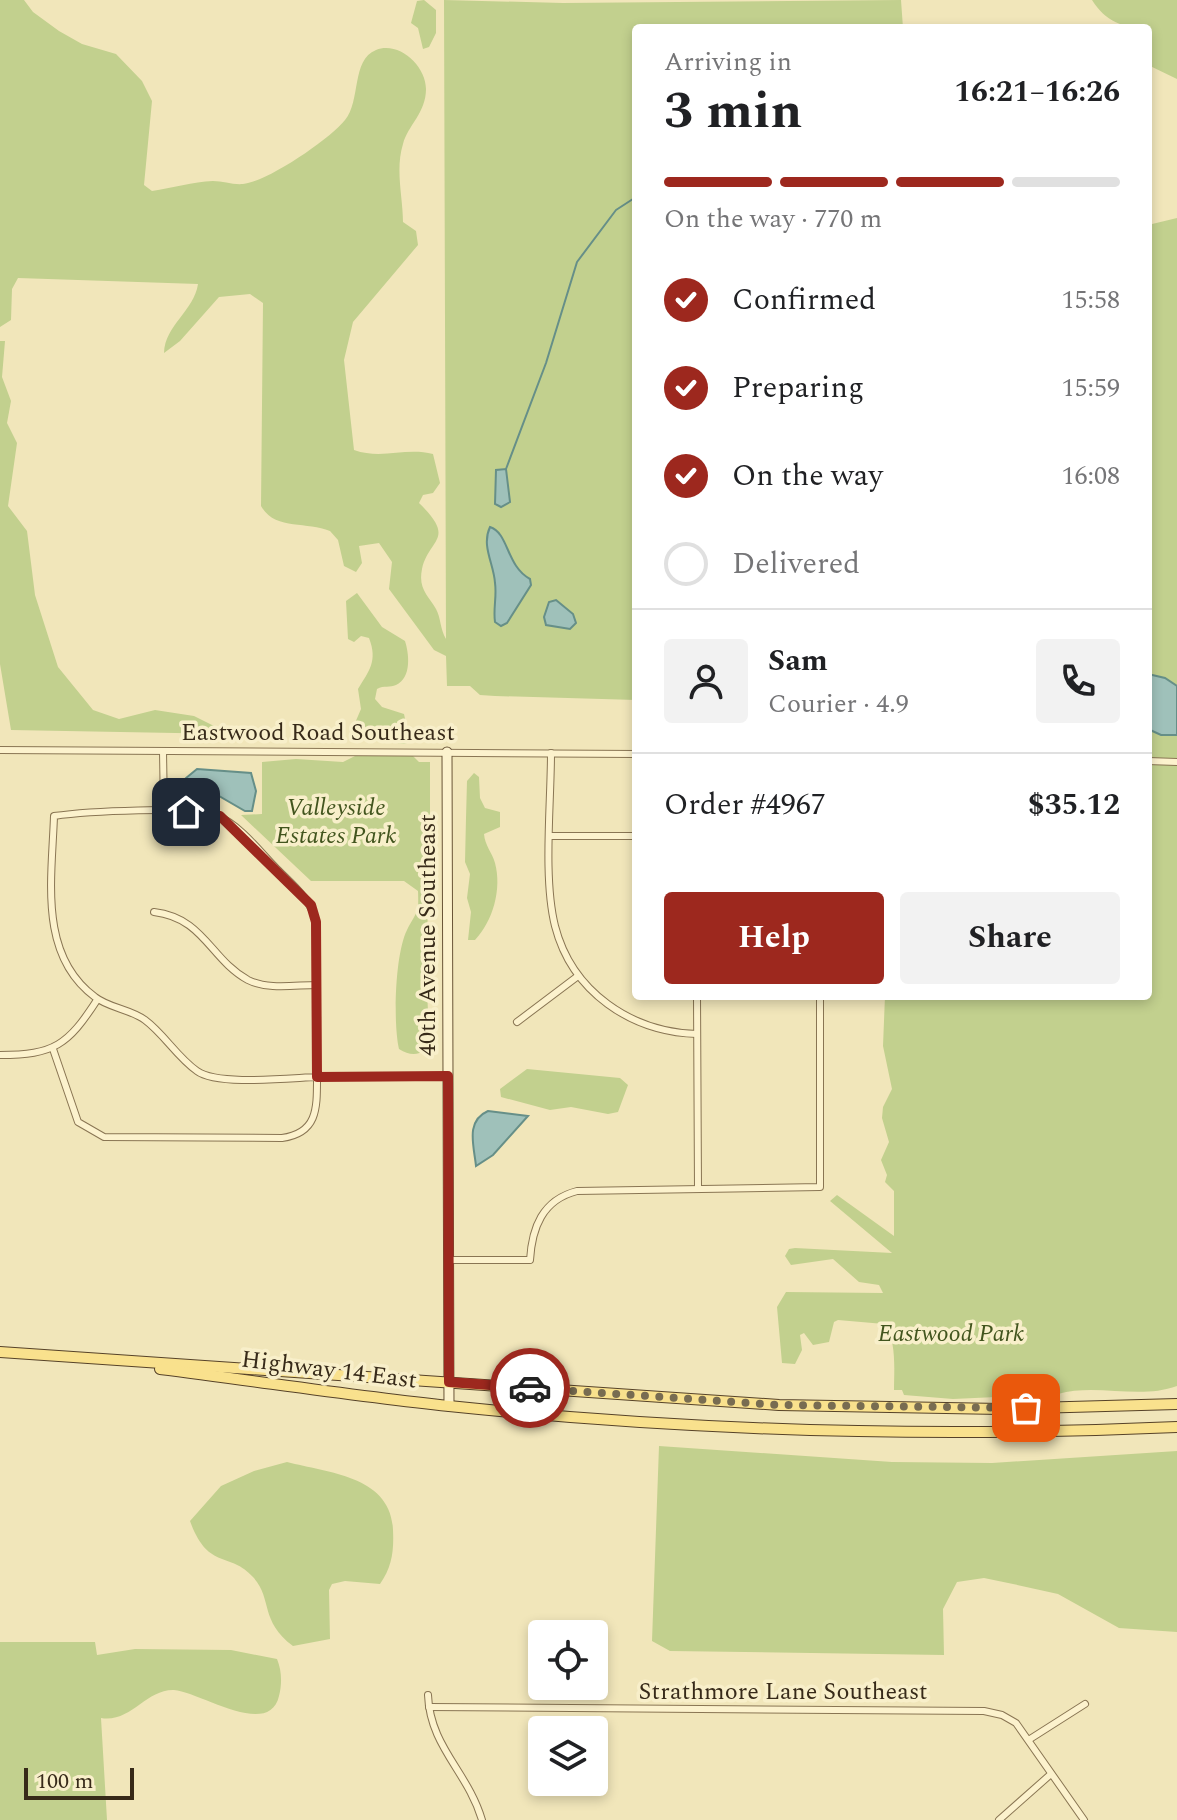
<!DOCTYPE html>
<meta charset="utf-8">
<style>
:root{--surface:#fff;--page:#f2f2f2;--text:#202124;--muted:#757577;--line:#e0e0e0;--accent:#9d281e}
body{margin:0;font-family:Spectral,serif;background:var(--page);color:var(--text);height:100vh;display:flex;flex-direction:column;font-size:30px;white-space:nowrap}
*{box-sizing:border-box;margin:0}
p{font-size:26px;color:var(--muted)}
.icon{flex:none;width:44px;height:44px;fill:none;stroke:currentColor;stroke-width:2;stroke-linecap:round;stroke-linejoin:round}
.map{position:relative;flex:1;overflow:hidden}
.side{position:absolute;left:632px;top:24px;width:520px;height:976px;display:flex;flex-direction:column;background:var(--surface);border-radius:8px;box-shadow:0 4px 12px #0003}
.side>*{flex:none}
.controls{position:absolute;left:528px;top:1620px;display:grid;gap:16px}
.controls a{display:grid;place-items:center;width:80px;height:80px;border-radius:8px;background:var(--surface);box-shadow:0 4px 12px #0003;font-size:40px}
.scale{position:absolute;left:24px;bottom:20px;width:110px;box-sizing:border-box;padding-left:8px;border:4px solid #372a19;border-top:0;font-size:22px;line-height:28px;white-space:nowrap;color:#372a19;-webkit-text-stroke:6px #f8efca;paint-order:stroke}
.pin{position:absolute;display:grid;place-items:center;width:68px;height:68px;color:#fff;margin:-34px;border-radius:16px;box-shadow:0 4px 12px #0006}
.courier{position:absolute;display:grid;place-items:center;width:80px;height:80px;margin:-40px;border:6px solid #9d281e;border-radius:50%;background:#fff;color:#222;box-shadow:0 2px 10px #0007}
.overview em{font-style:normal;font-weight:700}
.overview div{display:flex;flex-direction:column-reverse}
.overview{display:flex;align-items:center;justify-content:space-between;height:136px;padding:0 32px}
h1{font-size:52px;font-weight:700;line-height:60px}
.bar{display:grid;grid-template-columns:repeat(4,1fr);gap:12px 8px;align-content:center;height:96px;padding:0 32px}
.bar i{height:10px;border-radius:6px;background:var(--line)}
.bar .current{background:var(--accent)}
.bar p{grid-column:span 4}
.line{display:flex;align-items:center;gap:20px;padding:0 32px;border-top:2px solid var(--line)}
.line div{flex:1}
.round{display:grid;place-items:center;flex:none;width:84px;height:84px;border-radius:8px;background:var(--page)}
ol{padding:0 32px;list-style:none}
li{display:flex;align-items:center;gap:24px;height:88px}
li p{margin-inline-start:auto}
li .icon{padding:8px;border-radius:50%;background:var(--accent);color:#fff;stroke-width:4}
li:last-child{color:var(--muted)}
li i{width:44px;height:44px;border:4px solid var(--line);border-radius:50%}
.action{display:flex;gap:16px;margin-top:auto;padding:16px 32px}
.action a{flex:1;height:92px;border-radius:8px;background:var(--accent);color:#fff;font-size:32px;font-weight:700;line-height:92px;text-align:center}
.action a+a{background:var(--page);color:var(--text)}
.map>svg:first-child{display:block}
.green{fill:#c2d08e}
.water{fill:#9fc1ba;stroke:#668f88;stroke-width:2}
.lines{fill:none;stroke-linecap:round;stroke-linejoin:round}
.stream{stroke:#668f88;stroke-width:2}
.street-casing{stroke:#897553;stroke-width:8}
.secondary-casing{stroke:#6a5537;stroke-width:11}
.primary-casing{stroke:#564228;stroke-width:12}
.street{stroke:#fcf2cd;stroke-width:6}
.secondary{stroke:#fcf2cd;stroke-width:9}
.primary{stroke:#f9e18d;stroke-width:10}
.done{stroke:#786c51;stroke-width:8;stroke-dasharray:0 14.4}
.route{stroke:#9d281e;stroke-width:10}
.labels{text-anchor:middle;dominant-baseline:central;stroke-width:7;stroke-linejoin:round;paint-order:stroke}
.street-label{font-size:24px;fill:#372a19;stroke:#f8efca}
.park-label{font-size:24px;font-style:italic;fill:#42551e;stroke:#f8efca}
</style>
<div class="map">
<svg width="1177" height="1820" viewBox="0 0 1177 1820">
<rect width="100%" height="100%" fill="#f1e6ba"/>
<g class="green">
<path d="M0,0H24L33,12L59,31L82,44L116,54L142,81L152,101L144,185L152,191C172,188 193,182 213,181C223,181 233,185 243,184C267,182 330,139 345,120C361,101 351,60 376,50C399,41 426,66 426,89C426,113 408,125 403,144C395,170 403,197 403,222L416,231L418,245L353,322L344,360L354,450C382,460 405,447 433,454L440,483L433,493L423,495L419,503C457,540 429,538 422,569C418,589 428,595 436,609C441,618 440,629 446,639L444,0L563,3L901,0L903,28H636V700L495,696L480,695L470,686H447L446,656L434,650L389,589L392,562L379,543L359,546L362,563L356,572L344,566L338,540L330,531C307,521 275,531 261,506L263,303L250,294L219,297L180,341L164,353C165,325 194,311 198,284L18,278L12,289L11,320L0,327Z"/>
<polygon points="424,0 436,10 436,33 429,47 423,49 418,28 411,23 417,1"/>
<path d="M1092,0H1177V79L1148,65V28C1123,28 1106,22 1092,0Z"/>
<path d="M1177,218V1386C1139,1400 1097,1383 1058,1394L953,1399L904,1395L902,1390H894C894,1370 897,1340 884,1324L838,1320L834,1322L829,1342L813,1345L804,1333L800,1335L802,1350L795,1364L782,1363L777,1307L786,1292L883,1293L879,1285L859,1282L833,1259L791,1265L785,1256L789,1249L795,1248L892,1253L830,1201L837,1195L894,1236V1191L885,1182L887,1175L881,1160L889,1142L882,1118L883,1107L892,1089L883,1046L885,996H1148V225Z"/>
<polygon points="0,341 5,341 2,377 11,401 7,423 17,443 8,506 27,531 35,595 58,667 93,710 119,719 155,710 194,716 230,734 11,730 0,664"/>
<path d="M357,593L382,627L405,641C409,653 412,678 396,685C390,688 384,685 377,689L375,699L382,707L404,714L410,742L404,744C388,741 361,740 355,723L361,709L358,689C369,671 378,661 369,638L361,636L354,642L348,639L346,601Z"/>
<path d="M401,754L413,756L419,762H430V858L435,877L425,936L429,1038L426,1050C416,1056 409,1055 399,1049C393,1023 395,954 407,930C417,910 419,915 418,891L404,881H311L241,815L262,814V762L296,759L343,762L357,755Z"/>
<path d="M474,773L479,777L480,798L485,808L500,812V827L484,834C485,846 492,852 495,863C502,889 493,921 475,940H468L471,912L467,898L470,874L465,862L466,818L467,781Z"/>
<polygon points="527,1069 620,1078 628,1085 618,1112 608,1114 571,1107 550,1110 501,1097 500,1089"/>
<polygon points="659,1446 892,1462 992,1463 1177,1451 1177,1632 1119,1628 1058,1594 1013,1584 984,1578 957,1582 943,1609 944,1655 670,1651 652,1641"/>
<path d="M287,1462C329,1473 391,1476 393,1530C394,1551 392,1567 380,1584L345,1581L332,1584L329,1590L330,1639L293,1646C259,1620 273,1599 253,1577C230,1551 208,1571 190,1521L221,1486L254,1471Z"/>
<path d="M0,1642H95L97,1655L135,1649L231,1650L277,1659C282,1671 282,1684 279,1696C269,1739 200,1692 174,1690C146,1689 131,1723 101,1718L107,1820H0Z"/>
</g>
<g class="water">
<polygon points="506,469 510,502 501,507 495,504 496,470"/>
<path d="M490,527C509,533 506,566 530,579L531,585L507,623L501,626L495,622C493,609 497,596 495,583C494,564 481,546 490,527Z"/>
<polygon points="556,600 573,614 576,623 570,629 546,625 544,617 549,602"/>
<polygon points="1148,674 1165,678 1177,686 1177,735 1161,735 1148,729"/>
<polygon points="197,769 251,773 256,791 252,811 245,811 212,792 190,791 186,778"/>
<path d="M488,1111L528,1116L493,1155L476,1166C474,1146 465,1121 488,1111Z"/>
</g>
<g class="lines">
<polyline class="stream" points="506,469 546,363 577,262 616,210 636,197"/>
<defs>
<g id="street">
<polyline points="0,750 636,754"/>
<polyline points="163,751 164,812"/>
<path d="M551,753C551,804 543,878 555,926C572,992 631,1032 697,1034"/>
<polyline points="1148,761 1177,762"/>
<polyline points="551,836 636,836"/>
<path d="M154,912C204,918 210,959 248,980C268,990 295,985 317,985"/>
<polyline points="697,996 698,1188"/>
<polyline points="517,1022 578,976"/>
<path d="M53,1049L78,1122L104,1137L282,1138C318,1133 317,1108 317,1077L316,922C311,899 293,885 277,869C260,852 241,826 218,816C196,805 82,812 54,816C52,878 38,955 95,997C109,1008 130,1009 145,1020C164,1034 177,1057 197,1071C217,1086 290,1078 317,1077H326L448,1076"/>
<path d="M0,1055C54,1055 68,1045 97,1000"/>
<path d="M449,1260H530C532,1228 542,1200 577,1191L820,1187V996"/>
<path d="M428,1695C430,1747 468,1772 482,1820"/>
<polyline points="429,1707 984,1711 1002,1715 1016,1723 1084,1820"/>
<polyline points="1030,1739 1085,1704"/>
<polyline points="999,1820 1051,1774"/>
</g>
<polyline id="secondary" points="447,752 449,1406"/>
<g id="primary">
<polyline points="0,1352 779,1405 1001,1409 1177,1404"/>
<path d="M160,1369C257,1381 353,1396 449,1406C691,1431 935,1438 1177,1427"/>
</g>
</defs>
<use href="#street" class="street-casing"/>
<use href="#secondary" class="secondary-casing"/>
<use href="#primary" class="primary-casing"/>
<use href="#street" class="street"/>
<use href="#secondary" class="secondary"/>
<use href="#primary" class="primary"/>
</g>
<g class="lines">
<polyline class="done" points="530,1388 779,1405 1026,1408"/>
<polyline class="route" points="186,812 220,816 311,905 316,922 317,1077 448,1076 449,1382 530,1388"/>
</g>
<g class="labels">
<g class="street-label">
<text x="318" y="733">Eastwood Road Southeast</text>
<text transform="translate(428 935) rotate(-90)">40th Avenue Southeast</text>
<text transform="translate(329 1370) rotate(7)">Highway 14 East</text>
<text x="783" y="1692">Strathmore Lane Southeast</text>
</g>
<g class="park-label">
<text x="336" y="808">Valleyside<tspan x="336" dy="28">Estates Park</tspan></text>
<text x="951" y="1334">Eastwood Park</text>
</g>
</g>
</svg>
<div class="controls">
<a><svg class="icon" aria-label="locate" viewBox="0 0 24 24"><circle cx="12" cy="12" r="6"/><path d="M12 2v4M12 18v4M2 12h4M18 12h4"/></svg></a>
<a><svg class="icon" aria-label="layers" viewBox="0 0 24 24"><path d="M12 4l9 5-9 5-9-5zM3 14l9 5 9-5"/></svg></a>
</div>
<div class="scale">100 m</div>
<div class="pin" style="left:1026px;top:1408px;background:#ea580c"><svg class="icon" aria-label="bag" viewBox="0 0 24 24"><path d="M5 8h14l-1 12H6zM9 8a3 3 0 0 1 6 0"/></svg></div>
<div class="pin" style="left:186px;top:812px;background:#1f2937"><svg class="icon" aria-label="home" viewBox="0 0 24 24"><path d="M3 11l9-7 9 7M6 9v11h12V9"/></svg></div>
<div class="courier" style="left:530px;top:1388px"><svg class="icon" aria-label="car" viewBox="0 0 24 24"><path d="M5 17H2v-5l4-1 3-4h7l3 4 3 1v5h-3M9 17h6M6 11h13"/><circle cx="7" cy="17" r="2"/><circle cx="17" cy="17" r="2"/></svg></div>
<section class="side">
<div class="overview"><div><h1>3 min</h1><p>Arriving in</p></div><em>16:21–16:26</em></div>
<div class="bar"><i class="current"></i><i class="current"></i><i class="current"></i><i></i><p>On the way · 770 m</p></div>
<ol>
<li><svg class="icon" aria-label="check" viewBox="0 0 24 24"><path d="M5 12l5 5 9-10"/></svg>Confirmed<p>15:58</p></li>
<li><svg class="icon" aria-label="check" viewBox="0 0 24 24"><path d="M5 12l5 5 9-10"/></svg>Preparing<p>15:59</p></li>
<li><svg class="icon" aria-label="check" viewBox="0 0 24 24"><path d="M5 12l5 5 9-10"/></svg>On the way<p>16:08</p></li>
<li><i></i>Delivered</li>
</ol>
<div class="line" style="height:144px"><a class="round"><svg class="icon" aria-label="person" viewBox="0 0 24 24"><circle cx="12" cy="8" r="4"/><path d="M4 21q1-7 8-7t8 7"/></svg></a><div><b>Sam</b><p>Courier · 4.9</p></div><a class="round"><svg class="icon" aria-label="phone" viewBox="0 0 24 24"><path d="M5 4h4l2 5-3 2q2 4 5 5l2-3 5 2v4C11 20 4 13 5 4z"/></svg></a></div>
<div class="line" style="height:104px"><div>Order #4967</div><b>$35.12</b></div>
<div class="action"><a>Help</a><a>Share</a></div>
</section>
</div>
